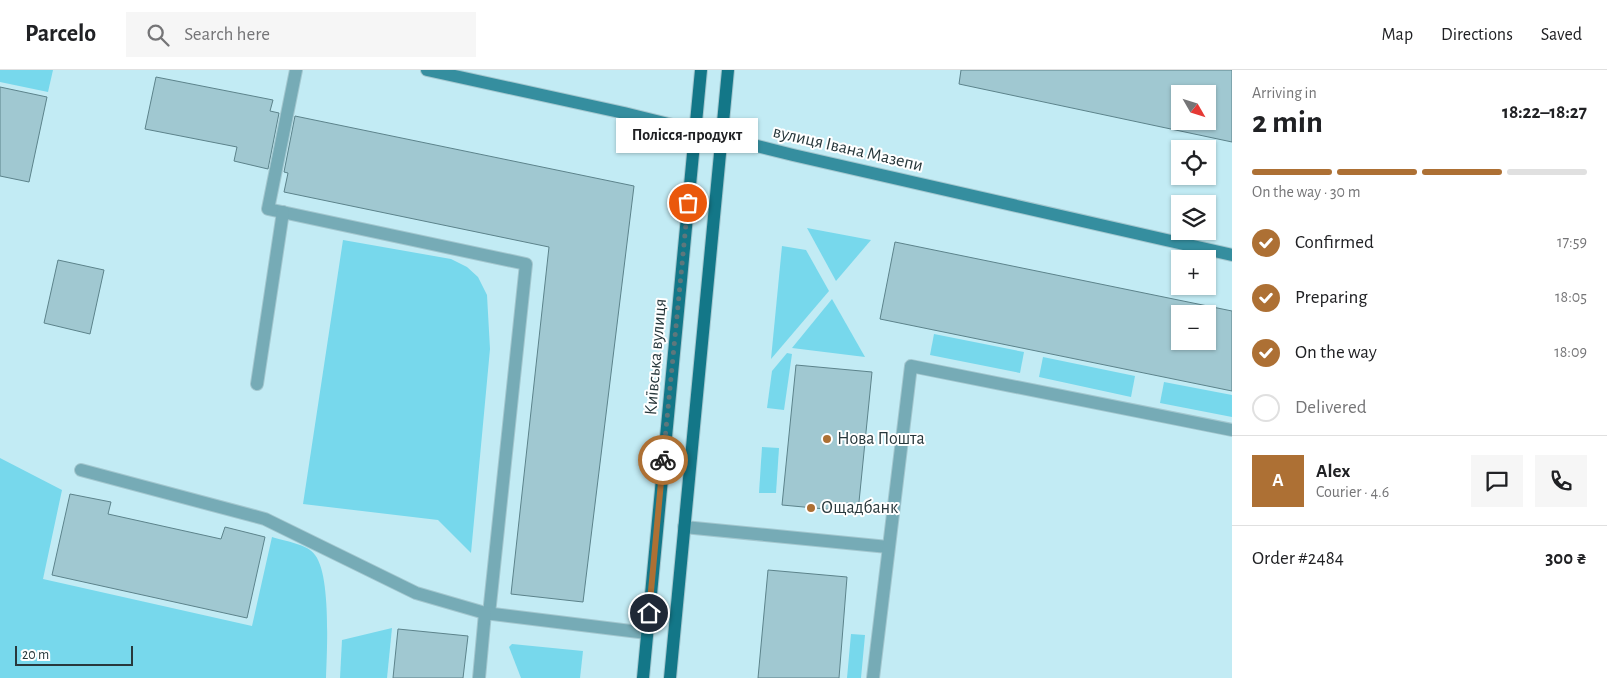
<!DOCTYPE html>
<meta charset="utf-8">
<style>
:root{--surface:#fff;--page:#f6f6f6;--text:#202124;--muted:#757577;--line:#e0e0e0;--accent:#ad7034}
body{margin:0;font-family:"Alegreya Sans",sans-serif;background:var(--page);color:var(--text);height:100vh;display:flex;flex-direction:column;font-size:19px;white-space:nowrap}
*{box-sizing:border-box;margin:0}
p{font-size:16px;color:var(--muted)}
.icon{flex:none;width:28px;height:28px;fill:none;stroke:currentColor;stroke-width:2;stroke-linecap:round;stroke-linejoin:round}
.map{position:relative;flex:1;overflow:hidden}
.sheet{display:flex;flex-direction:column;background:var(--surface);width:375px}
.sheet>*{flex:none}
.needle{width:32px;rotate:129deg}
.tools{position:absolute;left:1171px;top:15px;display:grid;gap:10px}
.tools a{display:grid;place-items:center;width:45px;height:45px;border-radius:0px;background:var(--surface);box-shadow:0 1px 4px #0004;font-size:25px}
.scale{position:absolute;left:15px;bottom:12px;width:118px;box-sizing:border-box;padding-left:5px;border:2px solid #28383c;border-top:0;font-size:14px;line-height:18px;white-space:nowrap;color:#28383c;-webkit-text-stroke:4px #fff;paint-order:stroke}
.pin{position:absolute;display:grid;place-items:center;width:42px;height:42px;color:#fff;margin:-21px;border:2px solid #fff;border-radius:50%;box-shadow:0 1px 5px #0007}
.courier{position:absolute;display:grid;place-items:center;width:50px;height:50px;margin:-25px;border:4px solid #ad7034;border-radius:50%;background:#fff;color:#222;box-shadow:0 1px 6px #0007}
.bubble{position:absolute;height:35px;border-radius:0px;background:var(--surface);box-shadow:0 1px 4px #0004;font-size:16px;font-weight:700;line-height:35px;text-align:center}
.headline em{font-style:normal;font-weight:700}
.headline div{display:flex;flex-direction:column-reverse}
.headline{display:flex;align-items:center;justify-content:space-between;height:85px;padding:0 20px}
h1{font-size:32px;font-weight:700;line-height:38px}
.bar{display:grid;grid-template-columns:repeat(4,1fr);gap:8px 5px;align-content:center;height:60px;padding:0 20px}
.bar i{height:6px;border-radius:4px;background:var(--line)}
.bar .active{background:var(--accent)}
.bar p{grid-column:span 4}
.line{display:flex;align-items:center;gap:12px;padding:0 20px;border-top:1px solid var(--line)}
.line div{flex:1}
.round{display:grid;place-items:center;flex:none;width:52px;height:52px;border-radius:0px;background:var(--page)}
ol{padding:0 20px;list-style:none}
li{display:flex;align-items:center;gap:15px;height:55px}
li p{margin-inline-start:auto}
li .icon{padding:5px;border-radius:50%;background:var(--accent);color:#fff;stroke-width:4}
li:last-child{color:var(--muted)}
li i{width:28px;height:28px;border:2px solid var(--line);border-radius:50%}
header{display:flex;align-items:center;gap:30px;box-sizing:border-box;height:70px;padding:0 25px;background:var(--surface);border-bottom:1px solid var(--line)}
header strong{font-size:24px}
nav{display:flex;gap:28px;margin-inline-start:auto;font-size:18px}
.search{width:350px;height:45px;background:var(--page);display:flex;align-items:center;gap:12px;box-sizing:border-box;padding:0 18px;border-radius:0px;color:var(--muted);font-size:19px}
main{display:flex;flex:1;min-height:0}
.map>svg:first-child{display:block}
.green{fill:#77d8ec}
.building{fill:#a0c8d1;stroke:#5c838b;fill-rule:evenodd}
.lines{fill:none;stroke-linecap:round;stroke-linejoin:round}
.lane-casing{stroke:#a3c7cf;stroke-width:14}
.secondary-casing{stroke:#a3c7cf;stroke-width:14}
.primary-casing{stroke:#a3c7cf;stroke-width:14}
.lane{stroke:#76abb6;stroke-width:12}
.secondary{stroke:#358e9f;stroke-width:12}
.primary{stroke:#137788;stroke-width:12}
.done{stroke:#5e777c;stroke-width:5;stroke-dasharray:0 9}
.route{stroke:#ad7034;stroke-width:6}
.poi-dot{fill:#ad7034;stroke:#fff;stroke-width:2}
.labels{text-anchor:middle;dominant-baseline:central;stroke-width:4;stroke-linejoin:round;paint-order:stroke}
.street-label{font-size:18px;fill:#28383c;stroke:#fff}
.poi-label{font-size:18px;fill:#28383c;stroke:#fff;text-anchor:start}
</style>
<header>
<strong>Parcelo</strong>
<div class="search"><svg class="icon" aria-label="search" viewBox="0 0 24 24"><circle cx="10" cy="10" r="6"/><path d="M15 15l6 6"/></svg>Search here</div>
<nav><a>Map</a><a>Directions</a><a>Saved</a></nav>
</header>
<main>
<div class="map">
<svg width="1232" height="608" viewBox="0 0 1232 608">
<rect width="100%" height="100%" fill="#c2ebf4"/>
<g class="green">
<polygon points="0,0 53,0 48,22 0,12"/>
<polygon points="807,158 871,170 836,211"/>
<polygon points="343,170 451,189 467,197 478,207 487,225 490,279 471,483 438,450 303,434"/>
<polygon points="782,176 806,180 829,221 771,289"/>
<polygon points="832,229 865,287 792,278"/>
<polygon points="934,264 1024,282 1020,303 930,285"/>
<polygon points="787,283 792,284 784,340 767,338 772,301"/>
<polygon points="1043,287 1135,306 1131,327 1039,307"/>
<polygon points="1164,312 1232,325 1232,347 1160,333"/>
<polygon points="762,377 779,378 776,423 759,423"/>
<path d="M0,388L62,420L43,509L252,556L272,467C284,471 308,474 315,485C331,505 327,581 326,608H0Z"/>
<polygon points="392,558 387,608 340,608 342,570"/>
<polygon points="851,564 865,565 861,608 847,608"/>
<polygon points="512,574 583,581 580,608 521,608 509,577"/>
</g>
<g class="building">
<path d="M961,0H1232V72L959,14ZM1180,24H1208V51H1180Z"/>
<polygon points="156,7 273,30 270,41 279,43 268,99 234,91 237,77 145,59"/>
<polygon points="0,17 47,27 29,112 0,106"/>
<polygon points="295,46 634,116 583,532 511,524 549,177 284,122 288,103 284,102"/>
<path d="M895,172L1232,241V321L880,249ZM1180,244H1208V271H1180Z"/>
<polygon points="58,190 104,200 90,264 44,253"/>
<polygon points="796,295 872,302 858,442 782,435"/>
<polygon points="70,424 111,432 108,444 221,469 225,457 265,467 247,548 52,505"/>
<polygon points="768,500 847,507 839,608 758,608"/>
<polygon points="398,559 468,566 463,608 393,608"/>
</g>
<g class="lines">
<defs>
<g id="lane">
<polyline points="296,0 268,139 526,194 489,544"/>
<polyline points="257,314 283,142"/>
<polyline points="81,400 265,449 416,523 485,543 647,563"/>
<polyline points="684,457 888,477"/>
<polyline points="479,608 485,543"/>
<polyline points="873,608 911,296 1232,360"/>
</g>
<polyline id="secondary" points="427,0 624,43 793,85 1232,185"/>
<g id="primary">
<polyline points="643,608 701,0"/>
<polyline points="670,608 728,0"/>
</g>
</defs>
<use href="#lane" class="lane-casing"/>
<use href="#secondary" class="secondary-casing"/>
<use href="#primary" class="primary-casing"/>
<use href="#lane" class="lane"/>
<use href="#secondary" class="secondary"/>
<use href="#primary" class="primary"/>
</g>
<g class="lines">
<polyline class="done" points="663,390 688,133"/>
<polyline class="route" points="649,543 663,390"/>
</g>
<g class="poi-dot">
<circle cx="827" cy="369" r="5"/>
<circle cx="811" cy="438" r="5"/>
</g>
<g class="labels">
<g class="street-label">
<text transform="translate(848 79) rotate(13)">вулиця Івана Мазепи</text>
<text transform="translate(656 287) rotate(-85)">Київська вулиця</text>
</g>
<g class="poi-label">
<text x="837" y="369">Нова Пошта</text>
<text x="821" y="438">Ощадбанк</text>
</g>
</g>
</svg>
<div class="tools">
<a><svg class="needle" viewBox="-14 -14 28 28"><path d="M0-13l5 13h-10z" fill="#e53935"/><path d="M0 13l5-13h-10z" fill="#757577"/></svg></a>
<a><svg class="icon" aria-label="locate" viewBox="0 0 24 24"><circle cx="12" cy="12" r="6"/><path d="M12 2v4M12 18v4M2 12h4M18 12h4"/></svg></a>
<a><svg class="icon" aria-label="layers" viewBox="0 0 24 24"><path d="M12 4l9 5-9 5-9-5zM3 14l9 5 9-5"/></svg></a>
<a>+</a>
<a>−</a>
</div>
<div class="scale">20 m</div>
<div class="pin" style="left:688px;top:133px;background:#ea580c"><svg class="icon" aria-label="bag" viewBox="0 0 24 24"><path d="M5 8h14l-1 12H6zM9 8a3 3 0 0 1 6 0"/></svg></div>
<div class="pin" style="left:649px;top:543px;background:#1f2937"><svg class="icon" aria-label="home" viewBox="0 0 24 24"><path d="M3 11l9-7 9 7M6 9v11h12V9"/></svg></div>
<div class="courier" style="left:663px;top:390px"><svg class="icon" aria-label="bike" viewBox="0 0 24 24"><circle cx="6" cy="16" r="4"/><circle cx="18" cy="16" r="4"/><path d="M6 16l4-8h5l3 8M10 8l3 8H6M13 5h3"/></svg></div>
<div class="bubble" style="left:616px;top:48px;width:142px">Полісся-продукт</div>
</div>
<section class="sheet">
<div class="headline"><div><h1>2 min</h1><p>Arriving in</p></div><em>18:22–18:27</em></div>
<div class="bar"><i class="active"></i><i class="active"></i><i class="active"></i><i></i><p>On the way · 30 m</p></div>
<ol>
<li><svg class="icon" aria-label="check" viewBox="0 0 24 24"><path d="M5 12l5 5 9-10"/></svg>Confirmed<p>17:59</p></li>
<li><svg class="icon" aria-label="check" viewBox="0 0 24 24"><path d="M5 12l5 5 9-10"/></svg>Preparing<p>18:05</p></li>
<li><svg class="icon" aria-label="check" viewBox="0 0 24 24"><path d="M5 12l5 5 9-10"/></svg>On the way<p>18:09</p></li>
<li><i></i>Delivered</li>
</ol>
<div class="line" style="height:90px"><b class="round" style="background:var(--accent);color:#fff">A</b><div><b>Alex</b><p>Courier · 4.6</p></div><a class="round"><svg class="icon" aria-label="chat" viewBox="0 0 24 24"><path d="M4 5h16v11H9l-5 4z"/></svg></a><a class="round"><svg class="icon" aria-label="phone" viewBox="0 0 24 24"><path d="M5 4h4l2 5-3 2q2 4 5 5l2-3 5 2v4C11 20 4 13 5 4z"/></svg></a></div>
<div class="line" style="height:65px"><div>Order #2484</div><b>300 ₴</b></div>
</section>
</main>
